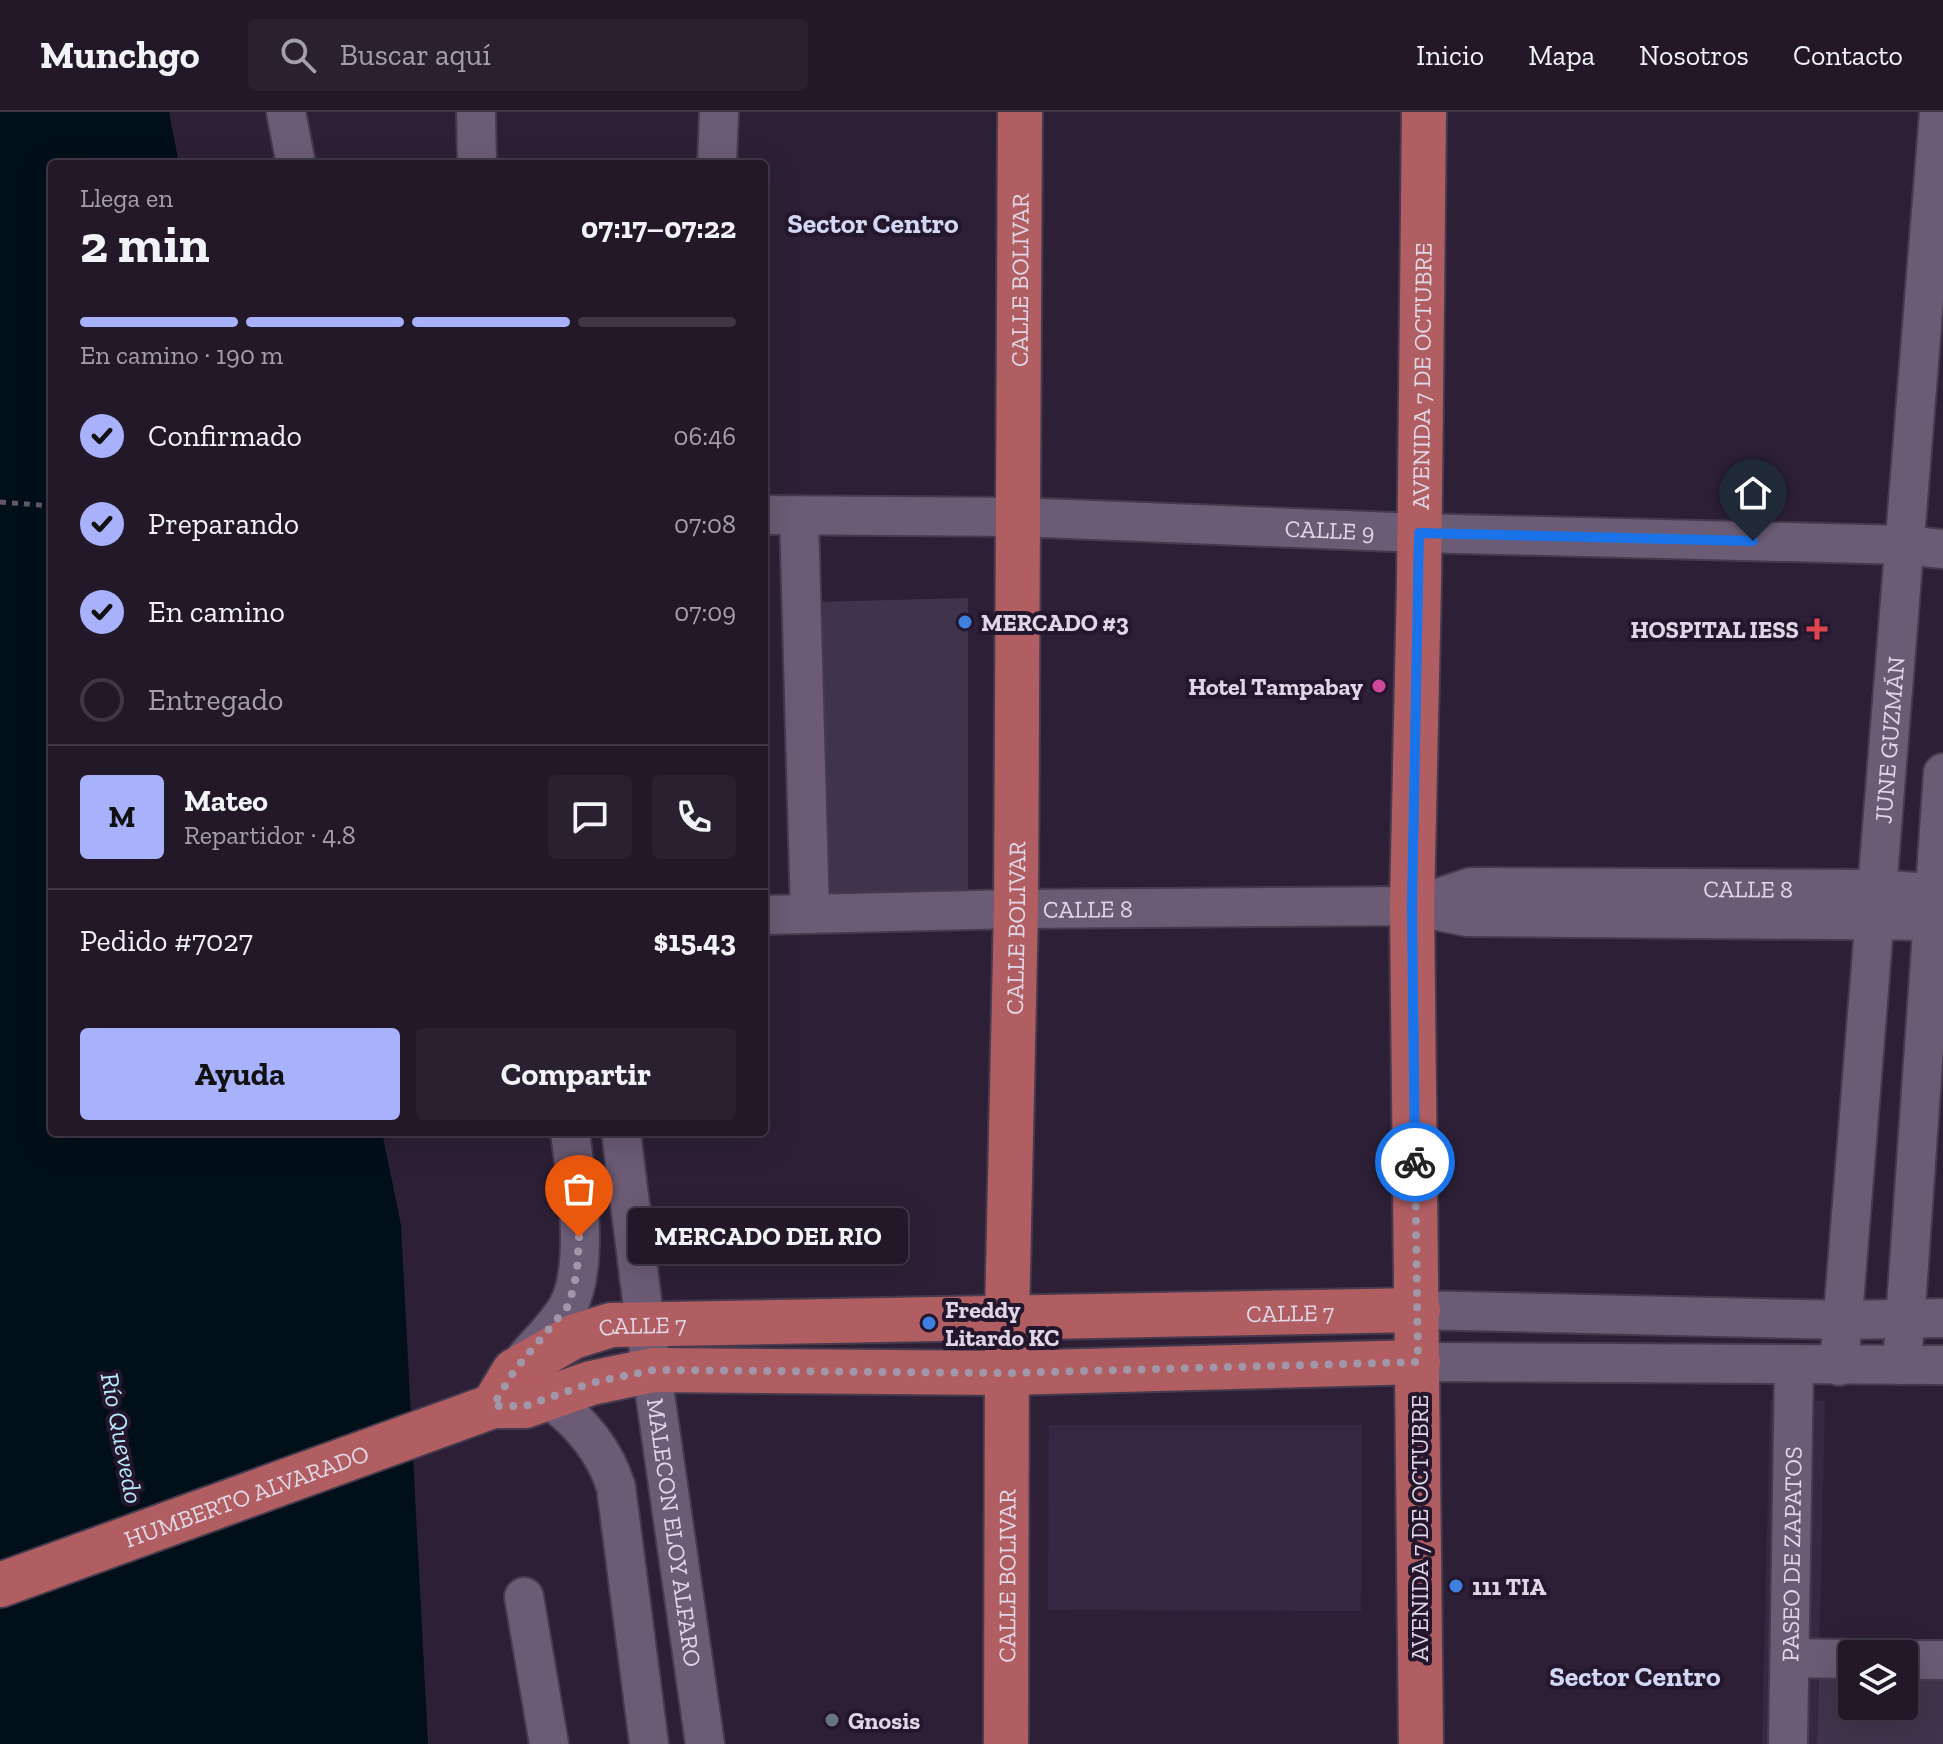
<!DOCTYPE html>
<html lang="es">
<meta charset="utf-8">
<style>
:root{--surface:#221828;--page:#2a2130;--text:#f1f3f6;--muted:#a2a0a8;--line:#3f3745;--accent:#a7b1fc}
body{margin:0;font-family:"Zilla Slab",serif;background:var(--page);color:var(--text);height:100vh;display:flex;flex-direction:column;font-size:30px;white-space:nowrap}
*{box-sizing:border-box;margin:0}
p{font-size:26px;color:var(--muted)}
.icon{flex:none;width:44px;height:44px;fill:none;stroke:currentColor;stroke-width:2;stroke-linecap:round;stroke-linejoin:round}
.map{position:relative;flex:1;overflow:hidden}
.side{position:absolute;left:48px;top:48px;width:720px;height:976px;display:flex;flex-direction:column;background:var(--surface);border-radius:8px;box-shadow:0 8px 32px #0002,0 0 0 2px var(--line)}
.side>*{flex:none}
.controls{position:absolute;left:1838px;top:1528px;display:grid;gap:16px}
.controls a{display:grid;place-items:center;width:80px;height:80px;border-radius:8px;background:var(--surface);box-shadow:0 8px 32px #0002,0 0 0 2px var(--line);font-size:40px}
.pin{position:absolute;display:grid;place-items:center;width:68px;height:68px;color:#fff;margin:-82px -34px;border-radius:50% 50% 50% 0;rotate:-45deg;box-shadow:0 0 8px #0007}
.pin .icon{rotate:45deg}
.courier{position:absolute;display:grid;place-items:center;width:80px;height:80px;margin:-40px;border:6px solid #1a73e8;border-radius:50%;background:#fff;color:#222;box-shadow:0 2px 10px #0007}
.bubble{position:absolute;height:56px;border-radius:8px;background:var(--surface);box-shadow:0 8px 32px #0002,0 0 0 2px var(--line);font-size:26px;font-weight:800;line-height:56px;text-align:center}
.head em{font-style:normal;font-weight:800}
.head div{display:flex;flex-direction:column-reverse}
.head{display:flex;align-items:center;justify-content:space-between;height:136px;padding:0 32px}
h1{font-size:52px;font-weight:800;line-height:60px}
.bar{display:grid;grid-template-columns:repeat(4,1fr);gap:12px 8px;align-content:center;height:96px;padding:0 32px}
.bar i{height:10px;border-radius:6px;background:var(--line)}
.bar .active{background:var(--accent)}
.bar p{grid-column:span 4}
.line{display:flex;align-items:center;gap:20px;padding:0 32px;border-top:2px solid var(--line)}
.line div{flex:1}
.round{display:grid;place-items:center;flex:none;width:84px;height:84px;border-radius:8px;background:var(--page)}
ol{padding:0 32px;list-style:none}
li{display:flex;align-items:center;gap:24px;height:88px}
li p{margin-inline-start:auto}
li .icon{padding:8px;border-radius:50%;background:var(--accent);color:#111;stroke-width:4}
li:last-child{color:var(--muted)}
li i{width:44px;height:44px;border:4px solid var(--line);border-radius:50%}
.action{display:flex;gap:16px;margin-top:auto;padding:16px 32px}
.action a{flex:1;height:92px;border-radius:8px;background:var(--accent);color:#111;font-size:32px;font-weight:800;line-height:92px;text-align:center}
.action a+a{background:var(--page);color:var(--text)}
header{display:flex;align-items:center;gap:48px;box-sizing:border-box;height:112px;padding:0 40px;background:var(--surface);border-bottom:2px solid var(--line)}
header strong{font-size:38px}
nav{display:flex;gap:44px;margin-inline-start:auto;font-size:28px}
.search{width:560px;height:72px;background:var(--page);display:flex;align-items:center;gap:20px;box-sizing:border-box;padding:0 28px;border-radius:8px;color:var(--muted);font-size:30px}
.map>svg:first-child{display:block}
.built{fill:#382743}
.water{fill:#000f18}
.building{fill:#40344c}
.lines{fill:none;stroke-linecap:round;stroke-linejoin:round}
.minor-casing{stroke:#463a4d;stroke-width:42}
.major-casing{stroke:#463a4d;stroke-width:48}
.path{stroke:#63576b;stroke-width:5;stroke-dasharray:6 6;stroke-linecap:butt}
.minor{stroke:#6b5b75;stroke-width:38}
.major{stroke:#b15e63;stroke-width:44}
.done{stroke:#a197a8;stroke-width:8;stroke-dasharray:0 14.4}
.route{stroke:#1a73e8;stroke-width:10}
.shop-dot{fill:#3f7fe0;stroke:#24162c;stroke-width:3}
.health-dot{fill:#e0444e;stroke:#24162c;stroke-width:3}
.hotel-dot{fill:#d1479c;stroke:#24162c;stroke-width:3}
.worship-dot{fill:#6b7280;stroke:#24162c;stroke-width:3}
.labels{text-anchor:middle;dominant-baseline:central;stroke-width:8;stroke-linejoin:round;paint-order:stroke}
.street-label{font-size:24px;fill:#e0d7e6;stroke:#24162c}
.poi-label{font-size:24px;font-weight:bold;fill:#e0d7e6;stroke:#24162c;text-anchor:start}
.water-label{font-size:26px;font-style:italic;fill:#b9e9fc;stroke:#24162c}
.quarter-label{font-size:28px;font-weight:bold;fill:#d2d7f4;stroke:#24162c}
</style>
<header>
<strong>Munchgo</strong>
<div class="search"><svg class="icon" aria-label="search" viewBox="0 0 24 24"><circle cx="10" cy="10" r="6"/><path d="M15 15l6 6"/></svg>Buscar aquí</div>
<nav><a>Inicio</a><a>Mapa</a><a>Nosotros</a><a>Contacto</a></nav>
</header>
<div class="map">
<svg width="1943" height="1632" viewBox="0 0 1943 1632">
<rect width="100%" height="100%" fill="#2d2036"/>
<g class="built">
<polygon points="1770,1288 1825,1289 1817,1632 1762,1632"/>
<polygon points="1049,1313 1362,1313 1361,1499 1048,1498"/>
</g>
<polygon class="water" points="0,0 169,0 179,52 52,52 52,1020 382,1020 401,1113 428,1632 0,1632"/>
<g class="building">
<polygon points="968,486 968,781 827,784 814,490"/>
<polygon points="1819,1563 1852,1563 1852,1594 1904,1594 1904,1563 1943,1563 1943,1632 1817,1632"/>
</g>
<g class="lines">
<defs>
<g id="minor">
<polyline points="286,0 296,52"/>
<polyline points="476,0 477,52"/>
<polyline points="717,52 719,0"/>
<path id="s1" d="M764,403L1018,405L1419,421L1905,433L1943,437"/>
<polyline points="799,404 810,802"/>
<path id="s2" d="M1417,793L1471,775L1876,777L1943,782"/>
<path id="s3" d="M764,803L1016,797L1412,794L1468,805L1943,809"/>
<path id="s4" d="M621,1020L645,1212L705,1632"/>
<polyline points="1418,1198 1844,1208 1943,1206"/>
<path d="M524,1248C538,1231 557,1214 568,1194C590,1153 576,1066 570,1020"/>
<polyline points="1418,1250 1943,1253"/>
<polyline points="1902,1253 1943,661"/>
<path id="s5" d="M1839,1254L1939,0"/>
<path d="M548,1286C580,1309 604,1337 616,1375L649,1632"/>
<polyline points="524,1485 549,1632"/>
<polyline points="1791,1546 1852,1547"/>
<polyline points="1904,1548 1943,1548"/>
<path id="s6" d="M1788,1632L1794,1254"/>
</g>
<g id="major">
<path id="s7" d="M493,1294L514,1259L573,1225L611,1213L1418,1198"/>
<path id="s8" d="M0,1473L493,1294H525L591,1271L653,1258L1008,1261L1418,1250"/>
<path id="s9" d="M1006,1632L1007,1205L1016,797L1020,0"/>
<path id="s10" d="M1421,1632L1412,794L1419,472L1424,0"/>
</g>
</defs>
<use href="#minor" class="minor-casing"/>
<use href="#major" class="major-casing"/>
<polyline class="path" points="0,390 52,394"/>
<use href="#minor" class="minor"/>
<use href="#major" class="major"/>
</g>
<g class="lines">
<polyline class="done" points="579,1125 577,1160 569,1193 514,1259 493,1294 525,1294 591,1271 653,1258 1008,1261 1418,1250 1415,1050"/>
<polyline class="route" points="1415,1050 1412,794 1419,421 1753,429"/>
</g>
<g class="shop-dot">
<circle cx="965" cy="510" r="8"/>
<circle cx="929" cy="1211" r="8"/>
<circle cx="1456" cy="1474" r="8"/>
</g>
<path class="health-dot" d="M1813 505h8v8h8v8h-8v8h-8v-8h-8v-8h8z"/>
<circle class="hotel-dot" cx="1379" cy="574" r="8"/>
<circle class="worship-dot" cx="832" cy="1608" r="8"/>
<g class="labels">
<g class="street-label">
<text stroke="none"><textPath href="#s9" startOffset="1464">CALLE BOLIVAR</textPath></text>
<text stroke="none"><textPath href="#s10" startOffset="1368">AVENIDA 7 DE OCTUBRE</textPath></text>
<text stroke="none"><textPath href="#s1" startOffset="566">CALLE 9</textPath></text>
<text stroke="none"><textPath href="#s5" startOffset="628">JUNE GUZMÁN</textPath></text>
<text stroke="none"><textPath href="#s2" startOffset="334">CALLE 8</textPath></text>
<text stroke="none"><textPath href="#s3" startOffset="324">CALLE 8</textPath></text>
<text stroke="none"><textPath href="#s9" startOffset="816">CALLE BOLIVAR</textPath></text>
<text stroke="none"><textPath href="#s7" startOffset="828">CALLE 7</textPath></text>
<text stroke="none"><textPath href="#s7" startOffset="180">CALLE 7</textPath></text>
<text stroke="none"><textPath href="#s8" startOffset="262">HUMBERTO ALVARADO</textPath></text>
<text transform="translate(1419 1416) rotate(-90)">AVENIDA 7 DE OCTUBRE</text>
<text stroke="none"><textPath href="#s4" startOffset="404">MALECON ELOY ALFARO</textPath></text>
<text stroke="none"><textPath href="#s6" startOffset="190">PASEO DE ZAPATOS</textPath></text>
<text stroke="none"><textPath href="#s9" startOffset="168">CALLE BOLIVAR</textPath></text>
</g>
<g class="poi-label">
<text x="981" y="510">MERCADO #3</text>
<text x="1799" y="517" text-anchor="end">HOSPITAL IESS</text>
<text x="1363" y="574" text-anchor="end">Hotel Tampabay</text>
<text x="945" y="1197">Freddy<tspan x="945" dy="28">Litardo KC</tspan></text>
<text x="1472" y="1474">111 TIA</text>
<text x="848" y="1608">Gnosis</text>
</g>
<g class="water-label">
<text transform="translate(122 1326) rotate(79)">Río Quevedo</text>
</g>
<g class="quarter-label">
<text x="873" y="111">Sector Centro</text>
<text x="1635" y="1564">Sector Centro</text>
</g>
</g>
</svg>
<div class="controls">
<a><svg class="icon" aria-label="layers" viewBox="0 0 24 24"><path d="M12 4l9 5-9 5-9-5zM3 14l9 5 9-5"/></svg></a>
</div>
<div class="pin" style="left:579px;top:1125px;background:#ea580c"><svg class="icon" aria-label="bag" viewBox="0 0 24 24"><path d="M5 8h14l-1 12H6zM9 8a3 3 0 0 1 6 0"/></svg></div>
<div class="pin" style="left:1753px;top:429px;background:#1f2937"><svg class="icon" aria-label="home" viewBox="0 0 24 24"><path d="M3 11l9-7 9 7M6 9v11h12V9"/></svg></div>
<div class="courier" style="left:1415px;top:1050px"><svg class="icon" aria-label="bike" viewBox="0 0 24 24"><circle cx="6" cy="16" r="4"/><circle cx="18" cy="16" r="4"/><path d="M6 16l4-8h5l3 8M10 8l3 8H6M13 5h3"/></svg></div>
<div class="bubble" style="left:628px;top:1096px;width:280px">MERCADO DEL RIO</div>
<section class="side">
<div class="head"><div><h1>2 min</h1><p>Llega en</p></div><em>07:17–07:22</em></div>
<div class="bar"><i class="active"></i><i class="active"></i><i class="active"></i><i></i><p>En camino · 190 m</p></div>
<ol>
<li><svg class="icon" aria-label="check" viewBox="0 0 24 24"><path d="M5 12l5 5 9-10"/></svg>Confirmado<p>06:46</p></li>
<li><svg class="icon" aria-label="check" viewBox="0 0 24 24"><path d="M5 12l5 5 9-10"/></svg>Preparando<p>07:08</p></li>
<li><svg class="icon" aria-label="check" viewBox="0 0 24 24"><path d="M5 12l5 5 9-10"/></svg>En camino<p>07:09</p></li>
<li><i></i>Entregado</li>
</ol>
<div class="line" style="height:144px"><b class="round" style="background:var(--accent);color:#111">M</b><div><b>Mateo</b><p>Repartidor · 4.8</p></div><a class="round"><svg class="icon" aria-label="chat" viewBox="0 0 24 24"><path d="M4 5h16v11H9l-5 4z"/></svg></a><a class="round"><svg class="icon" aria-label="phone" viewBox="0 0 24 24"><path d="M5 4h4l2 5-3 2q2 4 5 5l2-3 5 2v4C11 20 4 13 5 4z"/></svg></a></div>
<div class="line" style="height:104px"><div>Pedido #7027</div><b>$15.43</b></div>
<div class="action"><a>Ayuda</a><a>Compartir</a></div>
</section>
</div>
